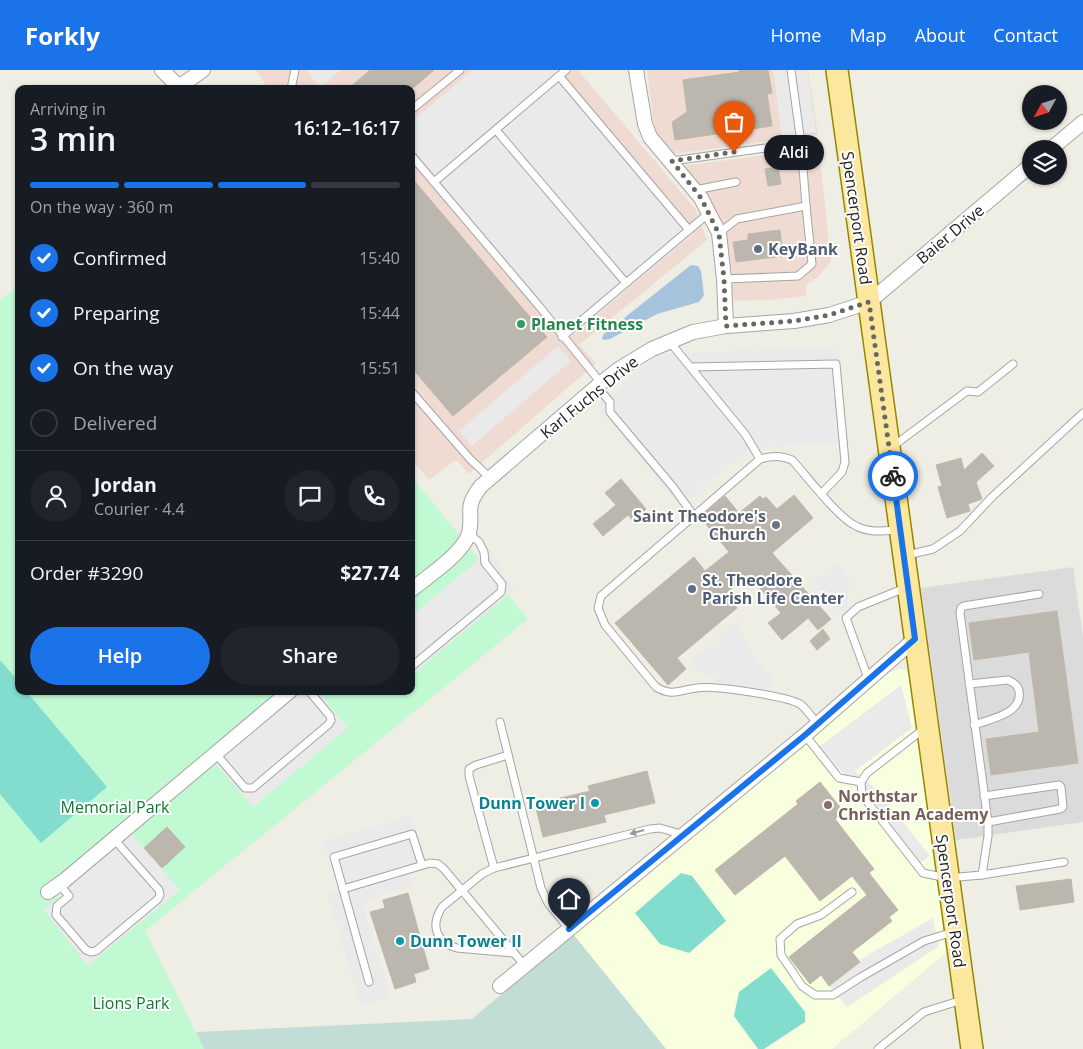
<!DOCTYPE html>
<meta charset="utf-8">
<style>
:root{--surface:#171b24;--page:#20242c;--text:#f1f3f6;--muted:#9ea1a6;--line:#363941;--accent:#1a73e8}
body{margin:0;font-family:"Open Sans",sans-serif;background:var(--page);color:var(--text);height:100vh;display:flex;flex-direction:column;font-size:19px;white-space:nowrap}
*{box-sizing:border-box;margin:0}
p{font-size:16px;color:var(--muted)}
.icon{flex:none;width:28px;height:28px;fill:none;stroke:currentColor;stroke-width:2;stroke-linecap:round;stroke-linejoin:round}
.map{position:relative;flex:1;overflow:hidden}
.drawer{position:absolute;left:15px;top:15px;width:400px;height:610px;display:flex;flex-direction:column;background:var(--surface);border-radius:10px;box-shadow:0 1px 4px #0004}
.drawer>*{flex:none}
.needle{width:32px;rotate:230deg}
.fabs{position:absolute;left:1022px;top:15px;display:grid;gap:10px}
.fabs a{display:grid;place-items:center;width:45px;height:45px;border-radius:50%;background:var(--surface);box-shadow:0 1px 4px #0004;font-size:25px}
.pin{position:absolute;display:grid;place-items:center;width:42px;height:42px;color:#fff;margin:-51px -21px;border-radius:50% 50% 50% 0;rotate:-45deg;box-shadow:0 0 5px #0007}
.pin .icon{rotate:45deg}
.courier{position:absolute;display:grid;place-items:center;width:50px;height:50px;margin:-25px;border:4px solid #1a73e8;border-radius:50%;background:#fff;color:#222;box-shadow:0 1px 6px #0007}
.bubble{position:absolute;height:35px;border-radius:18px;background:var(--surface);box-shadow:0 1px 4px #0004;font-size:16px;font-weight:600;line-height:35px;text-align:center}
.summary em{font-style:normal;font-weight:600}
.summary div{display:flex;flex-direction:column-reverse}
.summary{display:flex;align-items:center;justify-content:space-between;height:85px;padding:0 15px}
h1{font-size:32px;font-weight:600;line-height:38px}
.bar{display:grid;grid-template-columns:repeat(4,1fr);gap:8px 5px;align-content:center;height:60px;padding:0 15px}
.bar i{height:6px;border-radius:4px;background:var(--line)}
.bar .active{background:var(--accent)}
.bar p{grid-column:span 4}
.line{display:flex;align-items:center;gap:12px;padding:0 15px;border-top:1px solid var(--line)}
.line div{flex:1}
.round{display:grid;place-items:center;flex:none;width:52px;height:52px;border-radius:26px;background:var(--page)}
ol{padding:0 15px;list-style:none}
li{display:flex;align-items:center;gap:15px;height:55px}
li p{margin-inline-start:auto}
li .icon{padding:5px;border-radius:50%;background:var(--accent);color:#fff;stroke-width:4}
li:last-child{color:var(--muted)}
li i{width:28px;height:28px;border:2px solid var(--line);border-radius:50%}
.button{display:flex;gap:10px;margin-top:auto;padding:10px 15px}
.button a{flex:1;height:58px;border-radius:30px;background:var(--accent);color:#fff;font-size:20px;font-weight:600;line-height:58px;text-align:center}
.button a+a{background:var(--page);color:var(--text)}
header{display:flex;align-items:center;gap:30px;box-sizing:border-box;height:70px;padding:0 25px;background:var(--accent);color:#fff}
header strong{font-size:24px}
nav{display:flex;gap:28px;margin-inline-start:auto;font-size:18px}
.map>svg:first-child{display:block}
.residential{fill:#dcdbdb}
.commercial{fill:#f0dbd3}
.education{fill:#f7ffde}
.wetland{fill:#c1ddd6}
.park{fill:#c1f9d3}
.pitch{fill:#83ddcf}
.parking{fill:#eaeaea}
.water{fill:#a5c3dc}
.building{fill:#bcb7ae;stroke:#c0b8a7}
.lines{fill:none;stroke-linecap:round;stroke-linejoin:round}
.service-casing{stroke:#a5a5a5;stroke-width:9}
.minor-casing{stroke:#a5a5a5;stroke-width:16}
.primary-casing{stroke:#968702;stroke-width:24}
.service{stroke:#fff;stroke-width:7}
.minor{stroke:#fff;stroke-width:14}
.primary{stroke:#fbe89e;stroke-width:21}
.oneway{fill:#9a9a9a}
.done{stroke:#676763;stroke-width:5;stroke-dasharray:0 9}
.route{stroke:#1a73e8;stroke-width:6}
.service-dot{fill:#5c6f8a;stroke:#fff;stroke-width:2}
.leisure-dot{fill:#2e9e5b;stroke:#fff;stroke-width:2}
.worship-dot{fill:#6b7280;stroke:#fff;stroke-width:2}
.culture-dot{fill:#0f9aa8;stroke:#fff;stroke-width:2}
.education-dot{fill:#8d6e63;stroke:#fff;stroke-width:2}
.labels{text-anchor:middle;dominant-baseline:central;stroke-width:4;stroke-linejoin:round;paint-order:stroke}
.street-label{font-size:16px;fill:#1e1e1e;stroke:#fff}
.service-label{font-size:16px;font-weight:bold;fill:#4e5e75;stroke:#fff;text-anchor:start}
.leisure-label{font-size:16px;font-weight:bold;fill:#27864d;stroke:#fff;text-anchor:start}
.worship-label{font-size:16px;font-weight:bold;fill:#5b616d;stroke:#fff;text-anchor:end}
.education-label{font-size:16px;font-weight:bold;fill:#785e54;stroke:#fff;text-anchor:start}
.culture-label{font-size:16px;font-weight:bold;fill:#0d838f;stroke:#fff;text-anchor:end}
.park-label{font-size:16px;fill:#0d7b2f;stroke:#fff}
</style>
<header>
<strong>Forkly</strong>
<nav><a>Home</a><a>Map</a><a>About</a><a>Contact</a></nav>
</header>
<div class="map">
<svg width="1083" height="979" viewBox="0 0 1083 979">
<rect width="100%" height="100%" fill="#efeee4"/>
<polygon class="residential" points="1073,497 1083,567 1083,752 956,770 921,518"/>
<g class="commercial">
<polygon points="256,0 578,0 696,140 707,170 579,275 596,293 469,404 456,390 429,410 411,389 411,19 268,19"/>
<polygon points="647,0 808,0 818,65 673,84 655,61"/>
<polygon points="819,78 831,191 819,206 805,216 807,226 768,230 734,231 723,154 708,126 681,96"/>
</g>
<polygon class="education" points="900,599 905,600 909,606 948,881 832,979 666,979 573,864 890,602"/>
<polygon class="wetland" points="573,864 666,979 204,979 196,962 472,949"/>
<polygon class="park" points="19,215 19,621 411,621 411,406 528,549 145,861 204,979 0,979 0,230"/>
<g class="pitch">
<polygon points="0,590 19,612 19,621 26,621 107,717 41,773 0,724"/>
<polygon points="681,803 692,806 726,851 689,883 660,874 635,843"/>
<polygon points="771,898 805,942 805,952 764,979 758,979 734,946 739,922"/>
</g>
<g class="parking">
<polygon points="306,0 341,0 320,17"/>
<polygon points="473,0 558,0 694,163 571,267 411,77 411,52"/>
<polygon points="773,0 807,0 816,62 782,66"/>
<polygon points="558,276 571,291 472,376 459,361"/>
<polygon points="839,276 847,374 793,375 746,381 680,436 597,336 657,285"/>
<polygon points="490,480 505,500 501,503 514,520 411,606 411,546"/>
<polygon points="837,493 850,508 847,537 838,545 812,514"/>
<polygon points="738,551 746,575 775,612 762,623 717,612 688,592"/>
<polygon points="901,615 912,658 855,701 880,723 930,786 920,793 870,726 844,704 819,677"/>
<polygon points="300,621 317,621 348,658 253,737 215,693"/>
<polygon points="412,745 428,799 409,805 412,816 362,832 390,926 361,935 327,824 339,820 324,771"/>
<polygon points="131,763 180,820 88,896 44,840 59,827 58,825"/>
<polygon points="933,848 939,876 847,937 829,916 868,885"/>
</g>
<polygon class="water" points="691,195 698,196 701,201 704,225 699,232 657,244 610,269 604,270 602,268 604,264"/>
<g class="building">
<polygon points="370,0 434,0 412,19 348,19"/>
<polygon points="739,0 768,0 772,23 767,24 772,56 675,70 672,52 687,42 683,10 739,2"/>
<polygon points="778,97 781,114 768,116 765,99"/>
<polygon points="411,107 547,267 453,346 411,297"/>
<polygon points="780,160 783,186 736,192 733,172 748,170 748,164"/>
<polygon points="982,383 994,396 976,412 982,429 968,434 970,441 947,448 938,417 942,416 936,395 961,388 964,400"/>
<polygon points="621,409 646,439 633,451 628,445 603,466 593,454 616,435 605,423"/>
<polygon points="794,425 813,448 772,483 831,549 818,560 808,548 782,570 768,553 781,543 748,504 725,524 737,538 677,588 686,599 668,615 615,553 694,487 705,501 729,482 700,447 725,426 739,443 760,426 763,429 766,427 777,439"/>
<polygon points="1057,541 1078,693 991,705 986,669 1039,662 1029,582 974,590 969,553"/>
<polygon points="823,559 830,569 817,580 810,571"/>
<polygon points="647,701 655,733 604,745 606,752 543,767 535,734 590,721 588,716"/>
<polygon points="820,712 844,742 835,749 874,799 869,803 898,840 889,847 892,851 852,882 860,892 829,916 821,905 810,914 789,887 867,825 852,806 820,831 785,786 735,825 715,800 798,734 796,731"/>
<polygon points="167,757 185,777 162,798 144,778"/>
<polygon points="1071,809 1074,832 1020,840 1016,816"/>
<polygon points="408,823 429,899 414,904 416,912 395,919 370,842 385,838 383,830"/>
</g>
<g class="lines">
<defs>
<g id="service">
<polyline points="559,6 689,160"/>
<polyline points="291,19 295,0"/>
<polyline points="411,40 460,0"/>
<polyline points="496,60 626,213"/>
<polyline points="801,73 806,136"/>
<polyline points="411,85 539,236 601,313"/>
<polyline points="672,91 801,73 791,0"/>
<polyline points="434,112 566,0"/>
<polyline points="695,120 736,112"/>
<polyline points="719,163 737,149 806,136 812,194 798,206 724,209"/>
<polyline points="562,267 709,143"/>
<polyline points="669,271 745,364 760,389"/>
<polyline points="691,297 836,294 845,392 842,402 822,423"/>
<polyline points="597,317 610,332 610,342 673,417 694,446"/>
<polyline points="411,321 470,389 490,408"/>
<polyline points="892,377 967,321 978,322 1013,294"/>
<polyline points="907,485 933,479 960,461 992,427 1083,343"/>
<polyline points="411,597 501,522 502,514 485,493 484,482 479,472 469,464"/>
<polyline points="868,608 846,548 858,537 905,518"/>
<path d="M969,614L1008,610C1013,612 1018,615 1019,621C1023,644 990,649 974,655"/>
<polyline points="500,652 541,818 548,833 569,859"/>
<path d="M818,654C812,648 806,638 800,634C786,626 713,615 697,618C679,620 673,627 656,617L605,555L598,538L601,526L760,389C772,386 780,385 792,390C807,406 838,448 856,456C869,463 884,461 898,460"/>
<polyline points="925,658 867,703 861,712 862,725 923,803 947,808 982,805 988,766 988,752 960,543 961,538 964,536 1039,524"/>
<polyline points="805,665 839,708 861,712"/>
<polyline points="216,684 245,718 253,718 329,654 331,650 330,646 309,621"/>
<polyline points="984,726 1059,715 1061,717 1063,737 1060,739 988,752"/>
<polyline points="494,798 469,706 469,699 476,695 508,685"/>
<polyline points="982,805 1064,792"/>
<polyline points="59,814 69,826 57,836 56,845 86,880 91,882 96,881 158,829 160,825 159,820 114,769"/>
<polyline points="343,819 334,787 412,764 422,795"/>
<polyline points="852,822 821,845 797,854 780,869 781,885 802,916 815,925 833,925 861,907 924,871 953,862"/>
<path d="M514,883L457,878C436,872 430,856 442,837L482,804L494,798L650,759L660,758L684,765"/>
<polyline points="369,912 343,819 430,793 438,794 444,799 525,896"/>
<polyline points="878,979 924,942 962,930"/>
</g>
<g id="minor">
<polyline points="162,0 176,14 183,14 203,0"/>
<polyline points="636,0 645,54 650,67 701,128 719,163 724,209 726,256"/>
<polyline points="1051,79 1083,52"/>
<path d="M411,520C427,507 464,483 469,463C474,441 463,439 481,416L601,313L619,299L652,279L693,262L726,256L794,251L829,245L869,232L1031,95"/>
<polyline points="48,822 65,810 290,621"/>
<polyline points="500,916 805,665 915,569"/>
</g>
<polyline id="primary" points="837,0 972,979"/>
</defs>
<use href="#service" class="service-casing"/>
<use href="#minor" class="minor-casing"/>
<use href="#primary" class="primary-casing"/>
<use href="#service" class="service"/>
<use href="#minor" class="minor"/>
<use href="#primary" class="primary"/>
</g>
<defs><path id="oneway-solid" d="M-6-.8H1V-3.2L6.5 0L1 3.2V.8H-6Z" transform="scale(1.25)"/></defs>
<use class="oneway" href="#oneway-solid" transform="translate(637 762) rotate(165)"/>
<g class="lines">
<polyline class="done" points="734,82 672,91 701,128 719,164 724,209 726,256 794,251 829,245 869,232 893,406"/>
<polyline class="route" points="569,859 805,665 915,569 893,406"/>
</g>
<g class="service-dot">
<circle cx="758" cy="179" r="5"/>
<circle cx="692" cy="519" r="5"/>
</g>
<circle class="leisure-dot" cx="521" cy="254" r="5"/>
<circle class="worship-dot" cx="776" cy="455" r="5"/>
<g class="culture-dot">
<circle cx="595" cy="733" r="5"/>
<circle cx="400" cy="871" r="5"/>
</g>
<circle class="education-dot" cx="828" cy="735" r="5"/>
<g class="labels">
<g class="street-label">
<text transform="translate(857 148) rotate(82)">Spencerport Road</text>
<text transform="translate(950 164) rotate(-40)">Baier Drive</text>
<text transform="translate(589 327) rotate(-39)">Karl Fuchs Drive</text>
<text transform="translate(951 831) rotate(82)">Spencerport Road</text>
</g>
<g class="service-label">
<text x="768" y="179">KeyBank</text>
<text x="702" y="510">St. Theodore<tspan x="702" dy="18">Parish Life Center</tspan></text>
</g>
<g class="leisure-label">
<text x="531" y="254">Planet Fitness</text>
</g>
<g class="worship-label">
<text x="766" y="446">Saint Theodore's<tspan x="766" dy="18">Church</tspan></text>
</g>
<g class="education-label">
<text x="838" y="726">Northstar<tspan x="838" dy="18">Christian Academy</tspan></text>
</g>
<g class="culture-label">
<text x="585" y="733">Dunn Tower I</text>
<text x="410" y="871" text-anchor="start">Dunn Tower II</text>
</g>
<g class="park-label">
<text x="115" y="737">Memorial Park</text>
<text x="131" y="933">Lions Park</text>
</g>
</g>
</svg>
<div class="fabs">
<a><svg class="needle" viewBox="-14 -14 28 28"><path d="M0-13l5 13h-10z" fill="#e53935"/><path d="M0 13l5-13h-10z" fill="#9ea1a6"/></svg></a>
<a><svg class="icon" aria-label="layers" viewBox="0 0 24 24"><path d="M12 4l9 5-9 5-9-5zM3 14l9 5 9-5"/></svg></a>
</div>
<div class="pin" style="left:734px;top:82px;background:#ea580c"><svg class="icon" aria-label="bag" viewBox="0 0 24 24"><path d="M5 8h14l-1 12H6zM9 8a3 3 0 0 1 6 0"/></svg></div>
<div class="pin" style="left:569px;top:859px;background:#1f2937"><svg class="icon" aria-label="home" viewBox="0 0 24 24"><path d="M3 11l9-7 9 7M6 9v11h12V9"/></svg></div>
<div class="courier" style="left:893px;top:406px"><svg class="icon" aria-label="bike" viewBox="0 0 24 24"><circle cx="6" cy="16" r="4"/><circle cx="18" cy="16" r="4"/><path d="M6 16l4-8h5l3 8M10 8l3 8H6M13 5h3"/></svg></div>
<div class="bubble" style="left:764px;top:65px;width:60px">Aldi</div>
<section class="drawer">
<div class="summary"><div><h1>3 min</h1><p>Arriving in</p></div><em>16:12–16:17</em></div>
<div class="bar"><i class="active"></i><i class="active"></i><i class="active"></i><i></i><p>On the way · 360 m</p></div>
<ol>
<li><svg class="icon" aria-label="check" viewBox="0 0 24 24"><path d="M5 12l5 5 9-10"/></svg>Confirmed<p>15:40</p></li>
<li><svg class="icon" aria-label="check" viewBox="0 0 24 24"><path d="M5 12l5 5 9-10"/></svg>Preparing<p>15:44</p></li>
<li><svg class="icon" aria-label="check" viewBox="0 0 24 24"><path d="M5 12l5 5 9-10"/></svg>On the way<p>15:51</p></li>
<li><i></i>Delivered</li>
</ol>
<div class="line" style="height:90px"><a class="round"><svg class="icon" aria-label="person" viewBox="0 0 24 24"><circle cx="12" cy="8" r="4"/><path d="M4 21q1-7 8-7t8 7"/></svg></a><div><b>Jordan</b><p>Courier · 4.4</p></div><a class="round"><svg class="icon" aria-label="chat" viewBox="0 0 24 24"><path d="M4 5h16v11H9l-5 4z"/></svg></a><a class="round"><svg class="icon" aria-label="phone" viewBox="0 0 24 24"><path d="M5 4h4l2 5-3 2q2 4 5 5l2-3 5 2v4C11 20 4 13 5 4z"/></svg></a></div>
<div class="line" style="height:65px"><div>Order #3290</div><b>$27.74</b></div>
<div class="button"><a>Help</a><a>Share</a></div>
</section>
</div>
